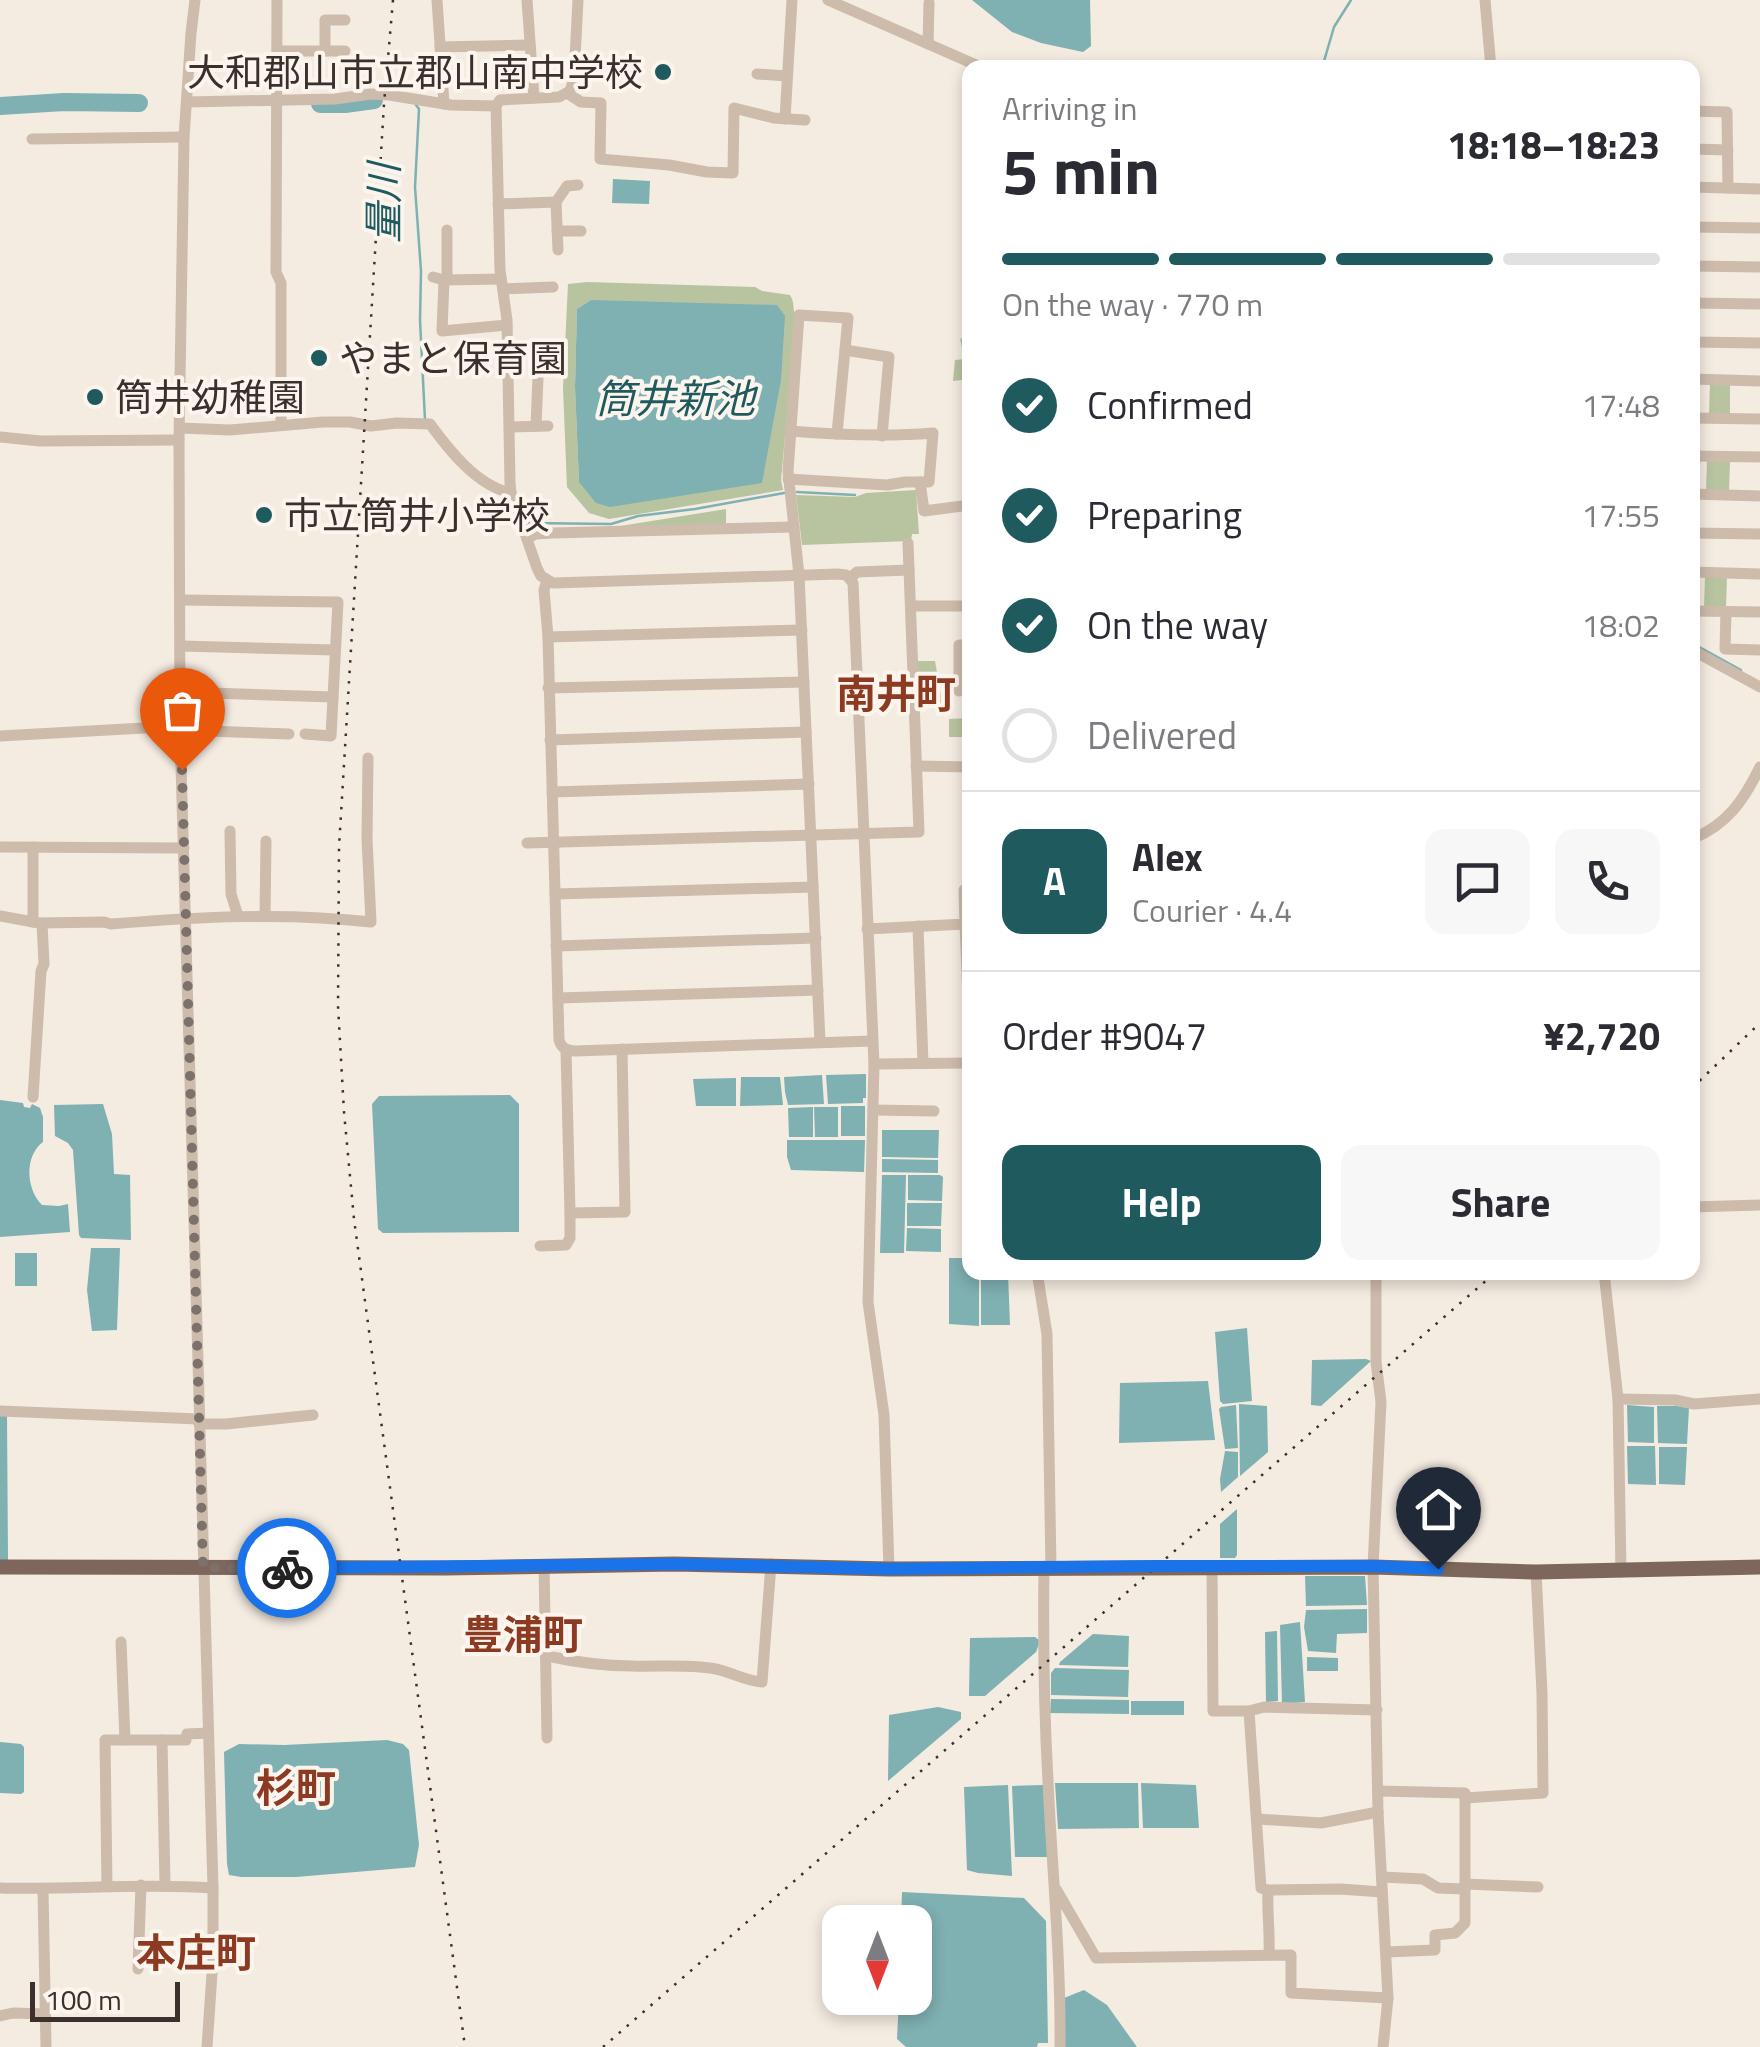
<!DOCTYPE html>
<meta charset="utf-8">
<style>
:root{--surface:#fff;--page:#f7f7f7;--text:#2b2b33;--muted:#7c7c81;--line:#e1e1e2;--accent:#1f5a5e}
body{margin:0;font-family:"Titillium Web","Noto Sans JP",sans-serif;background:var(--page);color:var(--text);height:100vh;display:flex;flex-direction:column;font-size:38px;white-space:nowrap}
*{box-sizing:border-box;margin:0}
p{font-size:32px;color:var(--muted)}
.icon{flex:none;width:55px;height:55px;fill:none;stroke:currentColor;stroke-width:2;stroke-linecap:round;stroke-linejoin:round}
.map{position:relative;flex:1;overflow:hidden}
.sheet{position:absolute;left:962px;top:60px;width:738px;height:1220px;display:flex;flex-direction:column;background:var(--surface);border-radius:20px;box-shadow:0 5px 15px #0003}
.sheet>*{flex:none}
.needle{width:65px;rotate:180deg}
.buttons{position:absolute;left:822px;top:1905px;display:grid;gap:20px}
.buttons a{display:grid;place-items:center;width:110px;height:110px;border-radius:20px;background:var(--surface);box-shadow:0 5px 15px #0003;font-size:50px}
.scale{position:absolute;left:30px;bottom:25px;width:150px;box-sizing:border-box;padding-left:10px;border:5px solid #3b302b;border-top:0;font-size:28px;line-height:35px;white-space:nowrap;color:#3b302b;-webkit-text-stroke:8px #fbf5ee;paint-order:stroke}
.pin{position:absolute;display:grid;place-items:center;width:85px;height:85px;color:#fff;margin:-102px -42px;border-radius:50% 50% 50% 0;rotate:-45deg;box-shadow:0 0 10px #0007}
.pin .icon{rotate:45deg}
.courier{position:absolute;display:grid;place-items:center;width:100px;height:100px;margin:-50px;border:8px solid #1a73e8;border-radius:50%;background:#fff;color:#222;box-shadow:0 2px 12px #0007}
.headline em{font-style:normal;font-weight:700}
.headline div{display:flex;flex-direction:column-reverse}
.headline{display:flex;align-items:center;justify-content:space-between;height:170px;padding:0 40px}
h1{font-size:65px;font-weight:700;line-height:75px}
.bar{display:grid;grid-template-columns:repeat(4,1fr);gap:15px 10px;align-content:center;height:120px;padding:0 40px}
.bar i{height:12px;border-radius:8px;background:var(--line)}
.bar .current{background:var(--accent)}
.bar p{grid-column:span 4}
.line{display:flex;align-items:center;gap:25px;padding:0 40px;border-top:2px solid var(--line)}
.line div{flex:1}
.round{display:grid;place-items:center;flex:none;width:105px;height:105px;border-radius:20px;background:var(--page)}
ol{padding:0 40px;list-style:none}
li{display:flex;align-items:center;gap:30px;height:110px}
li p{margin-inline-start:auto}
li .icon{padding:10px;border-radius:50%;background:var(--accent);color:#fff;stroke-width:4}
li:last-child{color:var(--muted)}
li i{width:55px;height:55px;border:5px solid var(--line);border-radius:50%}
.primary-button{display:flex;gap:20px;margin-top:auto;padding:20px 40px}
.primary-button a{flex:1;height:115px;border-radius:20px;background:var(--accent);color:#fff;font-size:40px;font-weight:700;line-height:115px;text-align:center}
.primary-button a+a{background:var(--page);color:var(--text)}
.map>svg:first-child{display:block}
.green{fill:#b8c4a0;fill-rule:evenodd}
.water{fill:#7fb0b2}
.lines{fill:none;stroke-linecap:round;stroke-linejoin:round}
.stream{stroke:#7fb0b2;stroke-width:2.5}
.river{stroke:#7fb0b2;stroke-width:18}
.minor{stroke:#cdbbac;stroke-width:11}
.major{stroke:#7d675c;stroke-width:15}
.rail{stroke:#3b302b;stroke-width:2.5;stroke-dasharray:2.5 8;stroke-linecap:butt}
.done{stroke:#7c716b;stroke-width:10;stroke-dasharray:0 18}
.route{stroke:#1a73e8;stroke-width:12}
.poi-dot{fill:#1f5a5e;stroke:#fbf5ee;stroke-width:4}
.labels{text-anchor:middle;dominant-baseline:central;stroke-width:8;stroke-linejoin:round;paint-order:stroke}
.poi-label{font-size:38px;fill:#3b302b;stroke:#fbf5ee;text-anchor:start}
.water-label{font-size:40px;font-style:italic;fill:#1f5a5e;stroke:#fbf5ee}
.neighbourhood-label{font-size:40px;font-weight:bold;fill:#8c3b22;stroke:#fbf5ee}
</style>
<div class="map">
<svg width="1760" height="2047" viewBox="0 0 1760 2047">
<rect width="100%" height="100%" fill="#f4ebe1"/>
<g class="green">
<path d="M587,282L755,287L762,291L790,295C795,302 792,309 796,317L781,480L783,490L609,519L589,513L567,487L563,388L568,284ZM591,300L579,482L575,387L577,309Z"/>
<polygon points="970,333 970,379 953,381 955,360 965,359 960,339"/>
<polygon points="1710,384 1730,384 1730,415 1709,415"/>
<polygon points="1707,460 1730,461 1729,491 1706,490"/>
<polygon points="916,490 919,534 912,534 911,541 802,545 796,495 855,497 866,493"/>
<polygon points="726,509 726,525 602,529"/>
<polygon points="1705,576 1727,576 1726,607 1704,607"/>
<polygon points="916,661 935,661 943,707 918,706"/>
<polygon points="970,718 970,737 949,737 949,719"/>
</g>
<g class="water">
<polygon points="972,0 1090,0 1091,46 1083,52 1041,43 1012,32"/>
<polygon points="613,179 650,181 649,204 612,203"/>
<polygon points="591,300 777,305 785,316 781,380 762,483 610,507 596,503 579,482 575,387 577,309"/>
<polygon points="866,1074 866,1098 863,1098 863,1103 828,1104 826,1075"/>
<polygon points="822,1075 824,1104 788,1105 785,1092 784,1077"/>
<polygon points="741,1077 780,1077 783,1105 740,1106"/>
<polygon points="736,1078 736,1106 696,1106 693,1079"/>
<polygon points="510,1095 519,1104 519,1232 383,1233 378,1229 372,1104 379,1096"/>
<path d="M0,1100L23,1103L24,1107L30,1108L32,1104L40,1108L43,1117V1142C24,1156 26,1189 42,1205L59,1206L68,1204L70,1232L0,1237Z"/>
<polygon points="103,1104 112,1134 114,1174 130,1175 131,1240 81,1238 79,1235 73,1150 68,1143 55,1136 54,1105"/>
<rect x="841" y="1106" width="24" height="30"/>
<polygon points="813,1107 813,1137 789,1137 788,1108"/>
<polygon points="814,1107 838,1107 838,1137 815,1137"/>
<polygon points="882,1130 939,1130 938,1158 882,1157"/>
<polygon points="787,1140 865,1140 864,1172 791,1170 787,1157"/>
<polygon points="882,1159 938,1160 938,1173 882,1172"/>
<polygon points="882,1175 906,1175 904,1253 880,1253"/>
<polygon points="908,1175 940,1175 943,1177 942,1201 908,1200"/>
<polygon points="907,1203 942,1203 941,1226 907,1226"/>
<polygon points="907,1228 941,1229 941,1252 906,1251"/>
<polygon points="91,1248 120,1248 117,1330 92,1331 87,1290"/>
<rect x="15" y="1253" width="22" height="33"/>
<polygon points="949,1258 970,1258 970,1272 979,1273 979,1326 949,1324"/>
<polygon points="981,1273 1008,1273 1010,1325 981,1325"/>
<polygon points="1247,1328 1252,1401 1223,1404 1220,1401 1215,1332"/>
<polygon points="1366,1359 1371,1361 1321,1406 1311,1405 1312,1360"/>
<polygon points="1208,1381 1215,1440 1119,1443 1120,1383"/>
<polygon points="1239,1404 1267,1406 1268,1452 1240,1476"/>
<polygon points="1236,1405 1238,1448 1225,1449 1219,1409 1221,1407"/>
<polygon points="1627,1405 1654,1407 1654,1443 1628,1442"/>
<polygon points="1657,1406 1677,1406 1689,1408 1687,1444 1658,1443"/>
<polygon points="0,1416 7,1416 8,1560 0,1560"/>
<polygon points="1627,1446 1655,1446 1656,1485 1628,1484"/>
<polygon points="1659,1447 1687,1447 1685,1485 1659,1484"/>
<polygon points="1225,1451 1238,1452 1238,1477 1221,1492 1220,1479"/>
<polygon points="1237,1509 1237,1555 1235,1558 1220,1558 1220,1524"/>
<polygon points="1305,1576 1365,1576 1367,1605 1306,1606"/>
<polygon points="1367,1609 1367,1633 1337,1634 1336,1653 1308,1651 1304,1627 1306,1610"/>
<polygon points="1300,1622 1305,1702 1282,1704 1280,1625"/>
<polygon points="1277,1631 1278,1701 1266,1702 1265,1632"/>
<polygon points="1093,1634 1129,1636 1128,1667 1059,1665 1060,1662"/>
<polygon points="1035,1637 1040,1641 1036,1652 985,1696 969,1696 970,1638"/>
<polygon points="1307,1657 1338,1658 1338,1671 1307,1671"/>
<polygon points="1055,1668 1129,1670 1128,1697 1051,1695 1051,1673"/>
<polygon points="1051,1699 1129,1700 1129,1714 1050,1713"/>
<rect x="1131" y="1701" width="53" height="14"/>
<polygon points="938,1707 961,1712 961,1719 888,1781 889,1715"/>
<polygon points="387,1740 403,1744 409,1750 419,1845 415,1867 296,1877 241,1877 229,1875 227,1864 224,1752 239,1744 284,1745"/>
<polygon points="0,1742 21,1744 24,1747 24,1792 21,1794 0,1793"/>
<polygon points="1055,1783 1138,1783 1139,1828 1058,1829"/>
<polygon points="1141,1783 1196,1785 1199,1828 1143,1828"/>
<polygon points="1008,1785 1012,1876 978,1873 967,1870 964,1787"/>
<polygon points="1043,1785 1048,1857 1015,1857 1012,1786"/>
<polygon points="902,1892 1024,1898 1046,1921 1048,2043 1038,2043 1037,2047 906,2047 897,2039 899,1998 915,1998 915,1922 901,1922"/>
<polygon points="1084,1990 1107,2005 1137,2047 1063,2047 1064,1998"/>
</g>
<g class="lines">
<g class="stream">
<polyline points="1322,68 1334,27 1351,0"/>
<polyline points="416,105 419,109 415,187 421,271 420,320 425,420"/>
<polyline points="797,492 855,495"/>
<polyline points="529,523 611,524 638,516 695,509 784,493"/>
<polyline points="1692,643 1741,670"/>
</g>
<g class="river">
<polyline points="320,104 345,104 374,100"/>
<polyline points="0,106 64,102 139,103"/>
</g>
<g class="minor">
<polyline points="195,0 191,33 184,137 179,440 180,730 213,1888 213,1959 207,2047"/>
<polyline points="277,0 276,272 281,283 281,425"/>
<polyline points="437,0 444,104"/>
<polyline points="527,0 534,98"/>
<polyline points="578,0 574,78 570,91 559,97 500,100 496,106 500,270 507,320 510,483 511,493 537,568 541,576 553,583 838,574 846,575 853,583 874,1064 868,1302 884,1415 889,1569"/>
<polyline points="828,0 983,68"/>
<polyline points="1485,0 1491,68"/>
<polyline points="928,44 929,3"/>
<polyline points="440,47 530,45"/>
<polyline points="278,51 345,51"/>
<polyline points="325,51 325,20 345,20"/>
<polyline points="757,74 787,76"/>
<polyline points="567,93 581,102 601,103 600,159 669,165 707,172 733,173 734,108 774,118 805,120"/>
<polyline points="187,102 335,99 371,94 389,95 451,105 496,106"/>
<polyline points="1692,111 1727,112 1728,188"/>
<polyline points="785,119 792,0"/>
<polyline points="32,139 184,137"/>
<polyline points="1692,149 1728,150"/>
<polyline points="1692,187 1760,189"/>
<polyline points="556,202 567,186 578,185"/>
<polyline points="498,204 556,202 558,250"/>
<polyline points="1692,227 1760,228"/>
<polyline points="447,230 447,280"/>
<polyline points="557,231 581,231"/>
<polyline points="1692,266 1760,267"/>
<polyline points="433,277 444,280 501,279"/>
<polyline points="444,280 442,331 507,325"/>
<polyline points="503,289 553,287"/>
<polyline points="1692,303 1760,304"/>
<polyline points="1692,342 1760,343"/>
<polyline points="845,350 889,357 882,436"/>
<polyline points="1692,379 1760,381"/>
<polyline points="1692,418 1760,419"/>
<polyline points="536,426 538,377"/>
<polyline points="510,427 548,426"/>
<path d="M180,428L230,430L323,422H350L371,426L397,423L430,424C449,450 477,486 511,493"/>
<polyline points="0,437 40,441 179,440"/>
<polyline points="1692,456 1760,457"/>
<path d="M788,479L887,485L905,482H929L933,433C885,437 838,435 790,431"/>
<polyline points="920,482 924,511 970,505"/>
<polyline points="1692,494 1760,496"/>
<polyline points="1692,533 1760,534"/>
<polyline points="527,538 536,534 552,533 794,527"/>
<polyline points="1692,572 1760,574"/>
<polyline points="850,578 857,572 909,570"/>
<path d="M547,580L544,590L548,637L559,1040C562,1049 566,1050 575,1051L871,1041"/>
<polyline points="181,600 338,602 331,736 305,734"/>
<polyline points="911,606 970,606"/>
<polyline points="1692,611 1760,612"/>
<polyline points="1726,612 1725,649 1760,650"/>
<polyline points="548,637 802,630"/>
<polyline points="181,646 335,650"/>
<polyline points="1692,650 1760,687"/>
<polyline points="548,688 804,682"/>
<polyline points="959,691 959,645 970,645"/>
<polyline points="180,692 333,697"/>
<polyline points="180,730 289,734"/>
<polyline points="0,736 180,726"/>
<polyline points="550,740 806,732"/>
<polyline points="916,766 970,767"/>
<polyline points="968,767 968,823 970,823"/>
<polyline points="552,792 809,784"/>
<polyline points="230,831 231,894 238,916"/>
<path d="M1692,839C1727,825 1744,800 1760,767"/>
<polyline points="527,843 919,832 908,543"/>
<polyline points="0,847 184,848"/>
<polyline points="33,847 33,922"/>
<polyline points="555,894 813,887"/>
<path d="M0,916L39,923L104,922L111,924C198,917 284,912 371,922L367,839L368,758"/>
<polyline points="265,916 266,841"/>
<polyline points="970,924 965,924 970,1045"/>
<polyline points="918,926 923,1063"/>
<polyline points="867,929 965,924 964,890 970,890"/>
<polyline points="556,946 816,938"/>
<polyline points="558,998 818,990"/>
<polyline points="820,1042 799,575 788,471 799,315 848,318 837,434"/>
<polyline points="566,1050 570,1213 625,1212 622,1049"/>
<polyline points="874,1064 970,1063"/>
<polyline points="33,1097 41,971 44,964 42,923"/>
<polyline points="873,1110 934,1111"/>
<polyline points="1692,1207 1760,1205"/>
<polyline points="540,1246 566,1245 570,1238 570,1213"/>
<polyline points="1037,1272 1047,1334 1051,1568"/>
<polyline points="1376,1272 1376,1362 1381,1402 1373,1567 1378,1812 1388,1998 1383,2047"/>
<polyline points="1604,1272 1618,1399 1621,1572"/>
<polyline points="1618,1399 1675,1400 1694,1404 1760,1399"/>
<polyline points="0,1411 199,1419"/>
<polyline points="199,1424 226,1424 313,1415"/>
<polyline points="544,1565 547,1738"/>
<polyline points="1212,1567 1213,1711 1249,1711 1264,1707 1377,1710"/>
<path d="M1044,1568C1043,1639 1044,1710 1048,1781C1052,1870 1061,1958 1060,2047"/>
<polyline points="121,1642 125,1740"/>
<path d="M547,1656C575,1662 603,1666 632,1666C658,1667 684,1664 710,1668C728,1670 744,1681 762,1682L771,1564"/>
<path d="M1249,1711L1261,1888L1268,1890C1267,1913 1270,1932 1269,1955"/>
<polyline points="162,1740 165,1884"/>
<polyline points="1378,1791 1465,1793 1465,1798"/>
<polyline points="1258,1819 1321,1823 1378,1812"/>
<polyline points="1382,1877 1423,1879 1438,1888 1465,1889"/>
<polyline points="1465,1884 1538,1887"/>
<polyline points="107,1886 105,1740 186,1740 187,1734 208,1733"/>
<path d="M0,1888C71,1890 142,1883 213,1888"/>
<polyline points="1056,1889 1096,1958 1291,1955 1291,1993 1388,1998"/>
<polyline points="43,1890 46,2047"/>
<polyline points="1268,1890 1340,1889 1382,1892"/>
<polyline points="1386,1952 1435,1950 1435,1935 1455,1933 1465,1923 1465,1798 1543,1793 1542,1693 1536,1572"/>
<polyline points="138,1969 141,1885"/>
<polyline points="0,2016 13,2013 45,2014"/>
</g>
<polyline class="major" points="0,1567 446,1568 674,1564 889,1569 1373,1567 1536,1572 1760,1567"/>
<g class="rail">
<polyline points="393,0 384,104 339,847 338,1006 344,1112 354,1219 465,2047"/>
<polyline points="1692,1088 1760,1023"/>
<polyline points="603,2047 1496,1272"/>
</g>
</g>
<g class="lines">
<polyline class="done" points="182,770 203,1568 287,1568"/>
<polyline class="route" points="287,1568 674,1564 889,1569 1155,1566 1373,1566 1438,1569"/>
</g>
<g class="poi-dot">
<circle cx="663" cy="72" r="10"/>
<circle cx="319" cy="358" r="10"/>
<circle cx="95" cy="397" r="10"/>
<circle cx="264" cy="515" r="10"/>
</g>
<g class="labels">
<g class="poi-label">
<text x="643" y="72" text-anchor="end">大和郡山市立郡山南中学校</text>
<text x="339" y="358">やまと保育園</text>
<text x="115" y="397">筒井幼稚園</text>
<text x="284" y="515">市立筒井小学校</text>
</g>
<g class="water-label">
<text transform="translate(383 203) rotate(-90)">量川</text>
<text x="675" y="398">筒井新池</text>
</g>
<g class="neighbourhood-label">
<text x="896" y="693">南井町</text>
<text x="523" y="1634">豊浦町</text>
<text x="296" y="1787">杉町</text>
<text x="196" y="1952">本庄町</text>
</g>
</g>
</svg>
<div class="buttons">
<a><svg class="needle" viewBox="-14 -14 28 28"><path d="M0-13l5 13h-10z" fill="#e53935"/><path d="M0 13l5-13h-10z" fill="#7c7c81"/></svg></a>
</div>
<div class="scale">100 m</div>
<div class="pin" style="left:182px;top:770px;background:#ea580c"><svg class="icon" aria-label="bag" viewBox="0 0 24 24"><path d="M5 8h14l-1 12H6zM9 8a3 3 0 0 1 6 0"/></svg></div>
<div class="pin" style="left:1438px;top:1569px;background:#1f2937"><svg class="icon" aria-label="home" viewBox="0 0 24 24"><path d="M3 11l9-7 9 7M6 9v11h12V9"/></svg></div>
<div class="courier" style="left:287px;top:1568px"><svg class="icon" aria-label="bike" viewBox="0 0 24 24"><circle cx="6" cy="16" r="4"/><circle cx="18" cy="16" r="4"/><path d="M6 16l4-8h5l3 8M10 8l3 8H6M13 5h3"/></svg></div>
<section class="sheet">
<div class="headline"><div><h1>5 min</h1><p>Arriving in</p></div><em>18:18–18:23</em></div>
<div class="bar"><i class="current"></i><i class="current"></i><i class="current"></i><i></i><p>On the way · 770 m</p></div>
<ol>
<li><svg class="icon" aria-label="check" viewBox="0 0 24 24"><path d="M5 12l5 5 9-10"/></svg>Confirmed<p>17:48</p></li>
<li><svg class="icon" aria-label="check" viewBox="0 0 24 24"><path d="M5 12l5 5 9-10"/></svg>Preparing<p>17:55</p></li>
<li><svg class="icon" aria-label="check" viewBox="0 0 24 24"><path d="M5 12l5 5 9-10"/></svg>On the way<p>18:02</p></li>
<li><i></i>Delivered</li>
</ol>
<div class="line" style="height:180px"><b class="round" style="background:var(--accent);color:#fff">A</b><div><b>Alex</b><p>Courier · 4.4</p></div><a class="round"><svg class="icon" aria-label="chat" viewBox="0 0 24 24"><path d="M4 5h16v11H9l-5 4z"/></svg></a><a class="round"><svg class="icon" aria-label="phone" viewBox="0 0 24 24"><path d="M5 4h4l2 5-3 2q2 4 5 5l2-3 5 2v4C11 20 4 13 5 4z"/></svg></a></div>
<div class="line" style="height:130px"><div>Order #9047</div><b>¥2,720</b></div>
<div class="primary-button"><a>Help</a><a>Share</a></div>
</section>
</div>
